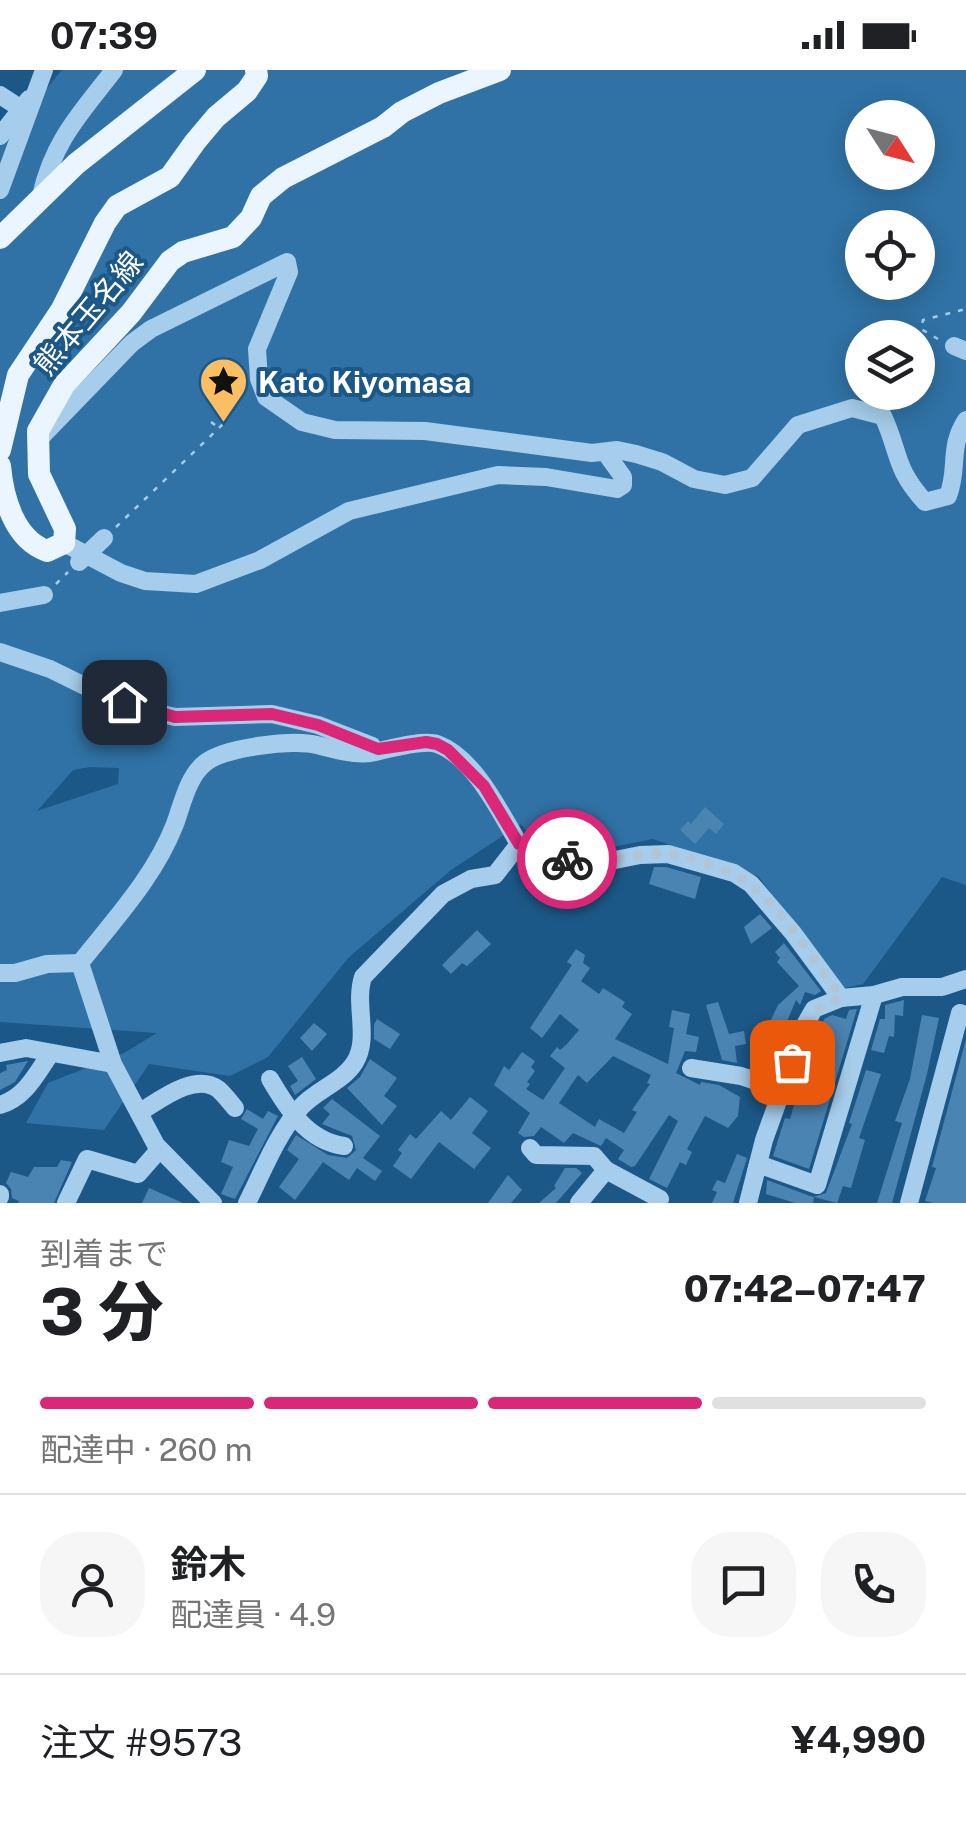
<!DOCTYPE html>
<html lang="ja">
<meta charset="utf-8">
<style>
:root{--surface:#fff;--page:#f6f6f6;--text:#202124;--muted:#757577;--line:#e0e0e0;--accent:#db2777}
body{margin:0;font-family:"Public Sans","Noto Sans JP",sans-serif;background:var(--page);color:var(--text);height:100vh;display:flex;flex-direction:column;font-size:38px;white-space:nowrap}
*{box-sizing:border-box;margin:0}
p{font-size:32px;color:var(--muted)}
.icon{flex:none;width:55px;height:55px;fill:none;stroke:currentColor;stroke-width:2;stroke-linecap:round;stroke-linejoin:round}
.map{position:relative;height:1133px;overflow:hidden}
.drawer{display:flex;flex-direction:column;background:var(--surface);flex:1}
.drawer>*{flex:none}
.needle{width:65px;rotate:126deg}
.tools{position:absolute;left:845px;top:30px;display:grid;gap:20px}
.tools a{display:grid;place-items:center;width:90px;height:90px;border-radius:50%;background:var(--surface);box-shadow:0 5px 25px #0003;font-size:50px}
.pin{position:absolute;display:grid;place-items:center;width:85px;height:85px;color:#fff;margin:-42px;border-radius:20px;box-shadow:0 5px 15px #0006}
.courier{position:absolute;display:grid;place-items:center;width:100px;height:100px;margin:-50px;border:8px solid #db2777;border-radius:50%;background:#fff;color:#222;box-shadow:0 2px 12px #0007}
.headline em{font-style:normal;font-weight:800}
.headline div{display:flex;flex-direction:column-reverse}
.headline{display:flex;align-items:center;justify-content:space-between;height:170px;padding:0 40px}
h1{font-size:65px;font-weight:800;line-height:75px}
.bar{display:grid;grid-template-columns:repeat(4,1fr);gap:15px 10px;align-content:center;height:120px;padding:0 40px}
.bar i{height:12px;border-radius:8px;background:var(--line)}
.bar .selected{background:var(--accent)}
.bar p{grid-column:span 4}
.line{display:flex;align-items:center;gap:25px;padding:0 40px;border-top:2px solid var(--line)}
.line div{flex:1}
.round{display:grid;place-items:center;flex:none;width:105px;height:105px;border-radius:40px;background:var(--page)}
.status{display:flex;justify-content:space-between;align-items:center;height:70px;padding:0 50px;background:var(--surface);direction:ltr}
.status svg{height:28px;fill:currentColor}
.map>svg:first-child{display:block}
.green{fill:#3072a5;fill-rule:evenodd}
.building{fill:#4a84b2;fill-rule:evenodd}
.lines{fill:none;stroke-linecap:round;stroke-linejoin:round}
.path{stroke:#a6cdeb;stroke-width:2.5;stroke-dasharray:5 8;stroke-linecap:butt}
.minor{stroke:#a6cdeb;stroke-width:18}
.major{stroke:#eaf5ff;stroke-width:22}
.done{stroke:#b0c5d5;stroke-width:10;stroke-dasharray:0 18}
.route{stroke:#db2777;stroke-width:12}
.labels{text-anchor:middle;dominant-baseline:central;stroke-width:8;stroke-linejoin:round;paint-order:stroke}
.street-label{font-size:30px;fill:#fff;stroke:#1c5887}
.poi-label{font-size:30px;font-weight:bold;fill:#fff;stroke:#1c5887;text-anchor:start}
</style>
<div class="status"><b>07:39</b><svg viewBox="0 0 49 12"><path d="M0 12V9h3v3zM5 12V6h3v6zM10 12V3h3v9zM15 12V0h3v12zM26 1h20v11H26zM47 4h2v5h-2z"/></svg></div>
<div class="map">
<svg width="966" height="1133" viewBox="0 0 966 1133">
<rect width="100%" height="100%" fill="#1c5887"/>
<path class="green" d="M62,0H966V815L942,807L863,914L844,918L758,806L653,769L582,783L528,763L521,754L451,800L348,888L268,987L230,1006L149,994L104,1060L26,1053L48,1013L124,983L157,963L0,952V74ZM862,48H918V102H862ZM862,158H918V212H862ZM862,268H918V322H862ZM90,697L119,698L118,714L37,741L73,700Z"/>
<g class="building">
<polygon points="705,737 724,754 716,764 709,758 695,774 680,760 688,751 691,754"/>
<polygon points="654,797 666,797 701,807 695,829 649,814"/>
<polygon points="760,844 772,858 751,874 744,857"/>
<polygon points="477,860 491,874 467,896 462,893 451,904 442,895"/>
<polygon points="784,873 821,921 815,925 805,922 800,935 796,930 783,961 789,963 774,1004 760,998 771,970 766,971 771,950 778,935 799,916 777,892 780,888 775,882"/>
<path d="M576,879L585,885L583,893L590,898L581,911L599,924L603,918L625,932L622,937L632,944L615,969L668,994L674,958L669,957L672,940L690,944L686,964L699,967L696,982L685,981L676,1003L700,1015L701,1012L719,1015L740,1027L738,1046L728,1058L705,1046L687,1079L692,1082L686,1095L680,1092L667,1118L649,1109L678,1051L669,1045L635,1096L631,1097L618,1089L624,1080L606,1068L601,1076L573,1063L564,1073L541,1057L534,1066L524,1067L518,1063L530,1043L494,1015L504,996L509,1000L522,982L535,991L531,997L535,1001L527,1012L530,1014L526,1019L543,1030L565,998L550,986L557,977L560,980L567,974L579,960L560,944L542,968L530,958L572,895L567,892ZM613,986L651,1005L647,1013L650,1014L632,1040L637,1042L624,1063L599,1049L595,1057L559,1033L578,1005L587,1013Z"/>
<polygon points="904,930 903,946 895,945 894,967 889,966 884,983 871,980 880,949 885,949 885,935"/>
<polygon points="718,932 729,964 744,961 746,974 735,976 737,993 722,990 706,935"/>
<polygon points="857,939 809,1099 773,1086 785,1048 790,1049 798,1021 795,1020 803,1000 805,1000 817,959 820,960 824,949 832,945 846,949 849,940"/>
<polygon points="922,945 939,948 927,1004 892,1133 877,1133 902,1053 895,1051 910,1009"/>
<polygon points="377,949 400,964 390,979 374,969 374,955"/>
<polygon points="314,953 327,964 312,981 300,968"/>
<polygon points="966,969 966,1133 933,1133 925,1131 936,1098 932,1097"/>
<polygon points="302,987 316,1009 295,1025 290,1016 298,1011 288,996"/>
<polygon points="370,989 397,1008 384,1026 397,1036 382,1055 347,1018 360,1007"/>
<polygon points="28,991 15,1012 0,1020 0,1003 7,1000 6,995"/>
<polygon points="866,1000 881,1004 859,1068 865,1070 851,1118 843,1116 837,1133 814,1127 813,1133 795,1133 766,1124 767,1110 813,1127 826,1123 852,1054 849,1053"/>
<polygon points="470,1027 488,1041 472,1063 491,1078 474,1099 439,1072 411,1109 393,1096 402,1083 398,1080 410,1064 416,1069 441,1041 451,1050"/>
<polygon points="332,1029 380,1066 363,1088 382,1101 375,1111 357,1098 349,1110 323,1092 295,1130 279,1117 299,1089 287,1080 296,1065 328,1085 347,1088 356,1080 352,1066 322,1054 330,1044 323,1038"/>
<polygon points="247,1039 263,1049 268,1041 278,1046 235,1129 221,1124 233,1097 221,1092 229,1070 249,1076 258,1059 241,1049"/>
<polygon points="737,1084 747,1088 733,1133 712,1133 717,1122 712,1120 717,1110 725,1113"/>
<polygon points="61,1090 72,1092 54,1133 18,1133 19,1131 12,1128 11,1119 6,1113 11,1102 28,1107 34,1097 57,1097"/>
<polygon points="565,1098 576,1098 582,1103 556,1133 539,1133 556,1118 554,1116"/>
<polygon points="508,1105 522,1120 511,1133 488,1133"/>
<polygon points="149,1118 183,1133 142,1133"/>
</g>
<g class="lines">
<g class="path">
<polyline points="938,269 921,259 923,250 966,239"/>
<polyline points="211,352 218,357"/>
<polyline points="116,457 223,354"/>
<polyline points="56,514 68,502"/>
</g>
<g class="minor">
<polyline points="0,25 20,38"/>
<polyline points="0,66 29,29"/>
<polyline points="0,120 44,0"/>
<path d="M41,126C53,71 81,43 114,0"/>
<polyline points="954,276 966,281"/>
<path d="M41,367L132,273L151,259L287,192L289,202L257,279L259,309L266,327L302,352L335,360L425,361L592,383L617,380L636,384L662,392L694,409L725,415L752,408L798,355L852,338L883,346C900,383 894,398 925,432L948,426C959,398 948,378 966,350"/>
<polyline points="64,473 121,503 145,511 196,514 260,490 349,441 498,405 546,407 617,419 623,415 623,407 605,382"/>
<polyline points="79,492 104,468"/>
<polyline points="0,533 44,525"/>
<polyline points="0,582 50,599 103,625 146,640 175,647 272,644 318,655 372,676"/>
<polyline points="0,903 15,903 47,894 80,893"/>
<polyline points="0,983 26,978 113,994"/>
<polyline points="691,998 741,1006 782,1020"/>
<path d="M270,1009C287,1038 307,1071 344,1076"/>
<path d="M0,1035C26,1027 36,1004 51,983"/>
<path d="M140,1042C160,1030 195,1002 218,1019C224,1024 230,1032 235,1038"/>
<polyline points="530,1078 536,1085 594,1086 606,1100"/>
<polyline points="756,1102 758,1094 817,1115 874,925"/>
<polyline points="0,1124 0,1127"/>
<polyline points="66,1133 87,1089 138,1104 159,1080"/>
<path d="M213,1133L156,1075L113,994L80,893C115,849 155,806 175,754C182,735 188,706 205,693C225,677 294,669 317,675C332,679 354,685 370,683C385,680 423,669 437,674C474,687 500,742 519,774L595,794L640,785L668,784L734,803L751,814L793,863L841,928"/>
<path d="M247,1133C263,1101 277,1064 301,1037C316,1020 343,1012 355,992C370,968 354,934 363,907L443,824L471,809L495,805L519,774"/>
<polyline points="579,1133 606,1100 660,1129"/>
<polyline points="748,1133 764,1070 806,953 814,939 841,928 874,925 902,917 942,917 966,909"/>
<polyline points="909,1133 960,943 966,945"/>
</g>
<g class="major">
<polyline points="0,168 76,94 195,0"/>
<polyline points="0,380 18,305 62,239 105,153 117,136 170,107 195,72 216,47 247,21 257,6 256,0"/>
<path d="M0,396C3,428 14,469 47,481L64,473L65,459L39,404L38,361L64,315L131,243L170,191L183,182L233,167L251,148L261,126L283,108L383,57L402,42L439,23L500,0"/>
</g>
</g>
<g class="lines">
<path class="done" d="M567,789C603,799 633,780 668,784C688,786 732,800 748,813C782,839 817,893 841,928C800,944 807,954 792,992"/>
<polyline class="route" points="124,632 175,647 272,644 318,655 378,679 426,672 437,674 448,680 484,716 519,774 567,789"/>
</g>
<defs>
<symbol id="sight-pin" viewBox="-11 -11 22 30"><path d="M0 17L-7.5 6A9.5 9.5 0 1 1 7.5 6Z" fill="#fcbe63" stroke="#1c5887"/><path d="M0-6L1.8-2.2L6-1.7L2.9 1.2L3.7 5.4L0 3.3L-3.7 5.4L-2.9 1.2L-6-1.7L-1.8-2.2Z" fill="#111"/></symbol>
</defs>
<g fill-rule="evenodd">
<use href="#sight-pin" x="196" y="284" width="55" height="75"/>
</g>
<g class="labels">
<g class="street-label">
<text transform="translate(88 243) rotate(-50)">熊本玉名線</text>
</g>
<g class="poi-label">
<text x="258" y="312">Kato Kiyomasa</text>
</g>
</g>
</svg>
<div class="tools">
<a><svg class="needle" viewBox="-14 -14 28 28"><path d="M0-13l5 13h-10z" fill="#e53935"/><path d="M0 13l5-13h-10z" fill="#757577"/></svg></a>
<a><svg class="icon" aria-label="locate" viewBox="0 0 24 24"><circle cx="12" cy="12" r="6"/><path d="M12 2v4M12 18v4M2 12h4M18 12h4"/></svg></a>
<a><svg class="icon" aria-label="layers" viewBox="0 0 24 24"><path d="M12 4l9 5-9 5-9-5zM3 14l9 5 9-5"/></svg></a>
</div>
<div class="pin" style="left:792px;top:992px;background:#ea580c"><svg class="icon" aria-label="bag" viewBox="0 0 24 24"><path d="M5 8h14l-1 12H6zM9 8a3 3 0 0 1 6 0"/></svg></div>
<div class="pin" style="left:124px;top:632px;background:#1f2937"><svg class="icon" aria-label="home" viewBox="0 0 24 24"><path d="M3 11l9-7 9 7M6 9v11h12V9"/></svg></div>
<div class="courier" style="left:567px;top:789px"><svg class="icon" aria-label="bike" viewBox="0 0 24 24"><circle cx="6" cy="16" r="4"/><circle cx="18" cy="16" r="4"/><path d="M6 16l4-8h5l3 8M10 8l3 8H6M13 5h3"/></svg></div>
</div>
<section class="drawer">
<div class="headline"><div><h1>3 分</h1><p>到着まで</p></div><em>07:42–07:47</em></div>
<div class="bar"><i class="selected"></i><i class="selected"></i><i class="selected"></i><i></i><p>配達中 · 260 m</p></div>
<div class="line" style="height:180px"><a class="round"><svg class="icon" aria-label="person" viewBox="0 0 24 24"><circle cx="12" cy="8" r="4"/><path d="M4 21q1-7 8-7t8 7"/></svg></a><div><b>鈴木</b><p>配達員 · 4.9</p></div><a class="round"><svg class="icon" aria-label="chat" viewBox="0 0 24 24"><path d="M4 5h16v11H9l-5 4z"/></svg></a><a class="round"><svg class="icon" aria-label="phone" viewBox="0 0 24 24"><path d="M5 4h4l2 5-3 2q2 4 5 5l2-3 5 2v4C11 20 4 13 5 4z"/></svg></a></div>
<div class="line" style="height:130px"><div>注文 #9573</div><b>¥4,990</b></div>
</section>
